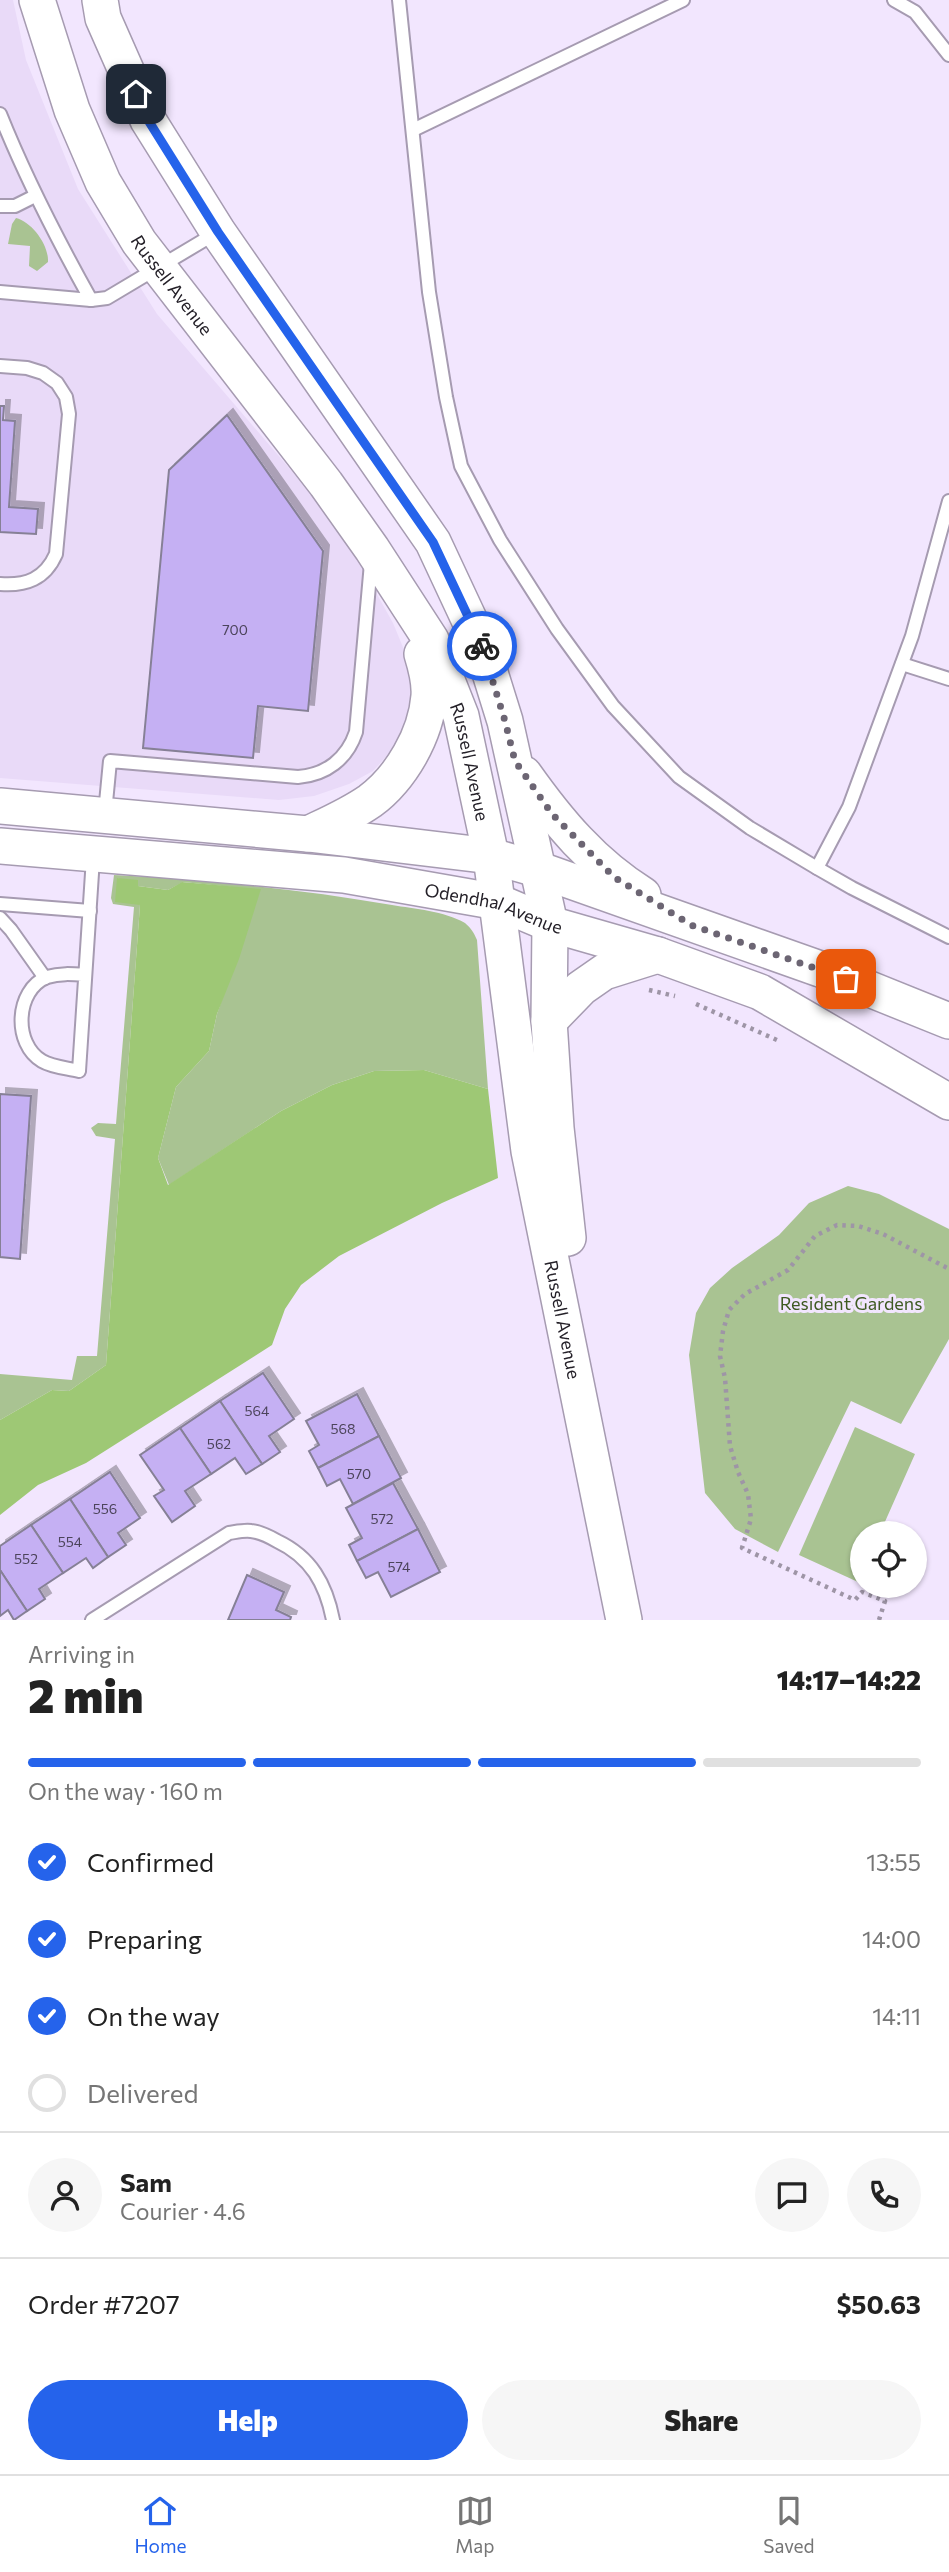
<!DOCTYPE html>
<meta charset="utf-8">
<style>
:root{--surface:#fff;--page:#f6f6f6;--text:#222;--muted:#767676;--line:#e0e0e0;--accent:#2563eb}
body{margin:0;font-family:Commissioner,sans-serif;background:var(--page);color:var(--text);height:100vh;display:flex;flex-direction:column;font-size:26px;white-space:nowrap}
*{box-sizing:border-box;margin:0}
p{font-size:23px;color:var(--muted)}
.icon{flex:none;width:38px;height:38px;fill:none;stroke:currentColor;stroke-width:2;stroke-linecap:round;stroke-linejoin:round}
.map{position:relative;height:1620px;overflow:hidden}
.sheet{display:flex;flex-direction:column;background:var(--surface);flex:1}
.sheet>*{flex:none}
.tools{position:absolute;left:850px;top:1521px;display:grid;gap:14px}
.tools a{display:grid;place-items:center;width:77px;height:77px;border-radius:50%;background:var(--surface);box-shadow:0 2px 5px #0004;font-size:35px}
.pin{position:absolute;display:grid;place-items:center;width:60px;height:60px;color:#fff;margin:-30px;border-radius:14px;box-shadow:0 4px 10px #0006}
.courier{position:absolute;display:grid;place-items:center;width:70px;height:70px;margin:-35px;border:5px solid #2563eb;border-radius:50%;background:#fff;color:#222;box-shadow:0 2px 9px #0007}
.summary em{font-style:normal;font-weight:800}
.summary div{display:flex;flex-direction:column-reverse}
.summary{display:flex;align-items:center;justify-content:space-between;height:119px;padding:0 28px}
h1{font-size:46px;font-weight:800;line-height:52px}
.bar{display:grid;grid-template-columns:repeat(4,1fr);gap:10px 7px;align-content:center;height:84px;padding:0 28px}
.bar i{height:9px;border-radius:5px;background:var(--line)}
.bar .selected{background:var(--accent)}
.bar p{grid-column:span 4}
.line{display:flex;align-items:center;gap:18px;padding:0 28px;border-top:2px solid var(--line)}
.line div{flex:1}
.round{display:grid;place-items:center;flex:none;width:74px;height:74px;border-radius:37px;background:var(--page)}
ol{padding:0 28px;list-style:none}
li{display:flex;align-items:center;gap:21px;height:77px}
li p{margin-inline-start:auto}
li .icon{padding:7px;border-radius:50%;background:var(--accent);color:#fff;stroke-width:4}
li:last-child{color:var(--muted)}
li i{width:38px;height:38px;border:4px solid var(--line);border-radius:50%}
.primary-button{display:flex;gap:14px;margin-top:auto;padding:14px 28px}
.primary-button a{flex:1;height:80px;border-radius:42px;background:var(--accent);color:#fff;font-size:28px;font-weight:800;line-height:80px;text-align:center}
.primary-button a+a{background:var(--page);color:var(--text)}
.dock{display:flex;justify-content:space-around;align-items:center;height:98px;border-top:2px solid var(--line);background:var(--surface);font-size:19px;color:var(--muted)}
.dock a{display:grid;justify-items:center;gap:4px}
.dock .selected{color:var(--accent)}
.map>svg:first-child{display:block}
.built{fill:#e9daf8}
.green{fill:#a9c392}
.forest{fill:#9ec875}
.building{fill:#c5b0f3;stroke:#868096;stroke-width:2;filter:url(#shadow)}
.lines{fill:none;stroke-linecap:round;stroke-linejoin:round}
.lane-casing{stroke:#a69bb1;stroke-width:16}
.secondary-casing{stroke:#a69bb1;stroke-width:38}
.path{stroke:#9e95a6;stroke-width:4.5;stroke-dasharray:3.5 5;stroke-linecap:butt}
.lane{stroke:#fff;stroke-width:12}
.secondary{stroke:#fff;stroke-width:35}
.done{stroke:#6c6573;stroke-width:7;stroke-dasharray:0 12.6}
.route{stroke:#2563eb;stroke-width:9}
.labels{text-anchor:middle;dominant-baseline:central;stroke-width:6;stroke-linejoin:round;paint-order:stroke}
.number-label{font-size:14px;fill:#4c445b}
.street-label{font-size:18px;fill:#242028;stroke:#f2e6fe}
.park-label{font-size:18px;fill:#3e5a21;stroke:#f2e6fe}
</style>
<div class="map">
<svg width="949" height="1620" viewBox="0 0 949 1620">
<defs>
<filter id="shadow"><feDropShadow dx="6" dy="-6" stdDeviation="0" flood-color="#0004"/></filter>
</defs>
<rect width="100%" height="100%" fill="#f2e6fe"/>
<polygon class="built" points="0,0 13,0 26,60 78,189 157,314 338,525 393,623 407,657 411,692 406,721 393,749 373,771 349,784 314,796 279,800 0,778"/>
<g class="green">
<path d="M16,218C32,222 49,245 48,262L37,271L29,266L30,246L8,244L12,224Z"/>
<path d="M114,875C207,880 300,889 392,905C415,909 444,911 465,923C471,928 474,933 477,940L488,1089L424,1070L374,1071L332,1085L281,1111L169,1185L158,1158L176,1087L209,1051L217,1014L260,890L183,882L168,890L138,886L117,878L140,905L106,1365L69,1391L52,1390L0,1420V1374L72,1380L77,1356H97L115,1139L96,1136L91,1128L98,1123L116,1124L134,907L113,904L111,898Z"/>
<polygon points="848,1186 879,1194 949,1229 949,1339 901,1424 851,1401 778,1552 735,1529 705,1493 689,1355 696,1313 710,1288 732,1268 779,1235 809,1203"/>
<polygon points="855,1427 915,1454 880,1533 863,1533 863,1572 858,1582 799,1555"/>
</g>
<polygon class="forest" points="117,878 138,880 138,886 168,890 182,882 261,889 239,959 217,1014 209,1051 176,1087 158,1158 168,1185 281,1111 332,1085 374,1071 424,1070 488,1089 498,1178 442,1203 339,1256 301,1285 285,1309 272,1345 86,1463 38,1485 0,1515 0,1420 52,1390 69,1391 106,1365 140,905 115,902"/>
<g class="building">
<polygon points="0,406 4,406 3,420 15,421 9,507 38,509 36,534 0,532"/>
<polygon points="227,415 323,551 308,711 258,706 253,758 143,748 169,470"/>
<polygon points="0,1094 31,1096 20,1259 0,1257"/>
<polygon points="263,1373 294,1419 269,1436 280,1452 262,1464 220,1401"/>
<polygon points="357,1394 379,1436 318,1468 309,1451 319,1445 306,1421"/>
<polygon points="220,1401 262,1464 246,1474 235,1458 211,1474 180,1428"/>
<polygon points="180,1428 211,1474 185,1491 195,1506 172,1522 154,1496 164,1490 140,1455"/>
<polygon points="379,1436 401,1478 353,1504 340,1479 327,1486 318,1468"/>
<polygon points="110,1472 140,1518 118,1533 126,1545 108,1557 70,1499"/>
<polygon points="393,1483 418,1529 357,1561 349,1545 362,1538 346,1508"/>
<polygon points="70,1499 108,1557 93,1568 86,1558 63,1573 31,1525"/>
<polygon points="31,1525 63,1573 39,1589 45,1599 27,1611 0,1570 0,1546"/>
<polygon points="418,1529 440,1572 391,1597 378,1572 366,1578 357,1561"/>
<polygon points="0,1570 27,1611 14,1620 8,1610 0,1616"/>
<polygon points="247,1575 284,1592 276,1610 291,1617 290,1620 228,1620"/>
</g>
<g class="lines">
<defs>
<g id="lane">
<polyline points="399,0 429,292 446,397 461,466 500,540 557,629 613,706 679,777 750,828 817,868 852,888 949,937"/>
<polyline points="894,0 915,12 949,55"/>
<path d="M0,114C26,179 57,239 91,300"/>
<polyline points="413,130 683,0"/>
<polyline points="0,206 15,206 35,196"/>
<polyline points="0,292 91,300 107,298 216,233"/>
<path d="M0,366L27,368L43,373L57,383L66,397L69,414L56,554C45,579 26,586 0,584"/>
<polyline points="902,664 949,679"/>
<path d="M105,813L110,761L298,777C326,775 347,759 356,732L371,563"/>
<polyline points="817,868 849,807 912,636 949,501"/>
<polyline points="0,904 90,911"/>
<polyline points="0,918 11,930 45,978"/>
<path d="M85,975C72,974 60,973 47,977C15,990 13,1044 42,1061C52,1067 67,1068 79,1071L93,858"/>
<path d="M92,1620L229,1533C236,1532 244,1530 251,1531C260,1532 270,1537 277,1541C311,1557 326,1584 333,1620"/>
</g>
<g id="secondary">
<path id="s1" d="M37,0L72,110L103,182L139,242L326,484L372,549L431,640L461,716L491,856L529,1151L624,1620"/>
<polyline points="100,0 103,18 148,120 218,232 433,542 482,647 505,721 550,924 549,1021 556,1128 568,1238"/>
<path d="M524,774C558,822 593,864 643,895"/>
<polyline points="0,806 308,834 491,856 540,870 820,969 949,1021"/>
<path d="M308,834C329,824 350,815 370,801C401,778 426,735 429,696C430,682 426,667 422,654"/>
<path id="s2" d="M0,846L344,875L498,902L550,924L658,955L760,992L949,1102"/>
<polyline points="549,1021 581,988 604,972 658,955"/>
</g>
</defs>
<use href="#lane" class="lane-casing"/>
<use href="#secondary" class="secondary-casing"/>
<g class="path">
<polyline points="649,990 675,996"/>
<polyline points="696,1004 777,1040"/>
<polyline points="879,1620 885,1601 862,1592 855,1600 742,1548 751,1519 748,1494 738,1472 730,1446 725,1378 720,1356 723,1331 729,1310 745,1294 788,1270 815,1236 837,1225 858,1226 883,1234 949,1269"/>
</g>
<use href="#lane" class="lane"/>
<use href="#secondary" class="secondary"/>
</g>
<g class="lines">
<polyline class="done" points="482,646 505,721 515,761 552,814 614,877 691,925 846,979"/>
<polyline class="route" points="136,94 148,120 218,232 433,542 482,646"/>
</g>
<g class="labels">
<g class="number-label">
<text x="235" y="629">700</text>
<text x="257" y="1410">564</text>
<text x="343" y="1428">568</text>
<text x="219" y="1443">562</text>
<text x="359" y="1473">570</text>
<text x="105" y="1508">556</text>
<text x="382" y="1518">572</text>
<text x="70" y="1541">554</text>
<text x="26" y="1558">552</text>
<text x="399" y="1566">574</text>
</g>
<g class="street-label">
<text stroke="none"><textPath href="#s1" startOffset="318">Russell Avenue</textPath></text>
<text stroke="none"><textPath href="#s1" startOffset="886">Russell Avenue</textPath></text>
<text stroke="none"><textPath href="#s2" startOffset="499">Odendhal Avenue</textPath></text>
<text stroke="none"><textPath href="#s1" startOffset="1452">Russell Avenue</textPath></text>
</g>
<g class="park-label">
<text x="851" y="1303">Resident Gardens</text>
</g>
</g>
</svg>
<div class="tools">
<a><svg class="icon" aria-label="locate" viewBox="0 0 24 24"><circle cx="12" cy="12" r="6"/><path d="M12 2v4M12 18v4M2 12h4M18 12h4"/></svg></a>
</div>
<div class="pin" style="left:846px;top:979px;background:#ea580c"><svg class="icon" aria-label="bag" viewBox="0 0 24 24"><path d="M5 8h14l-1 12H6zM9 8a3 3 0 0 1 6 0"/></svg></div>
<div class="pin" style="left:136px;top:94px;background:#1f2937"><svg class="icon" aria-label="home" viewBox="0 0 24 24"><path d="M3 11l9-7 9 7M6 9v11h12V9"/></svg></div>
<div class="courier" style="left:482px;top:646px"><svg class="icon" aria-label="bike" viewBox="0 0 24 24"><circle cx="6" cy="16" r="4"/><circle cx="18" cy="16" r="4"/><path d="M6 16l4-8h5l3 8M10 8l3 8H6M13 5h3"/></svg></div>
</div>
<section class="sheet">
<div class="summary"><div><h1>2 min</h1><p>Arriving in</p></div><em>14:17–14:22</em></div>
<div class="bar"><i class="selected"></i><i class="selected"></i><i class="selected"></i><i></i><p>On the way · 160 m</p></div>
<ol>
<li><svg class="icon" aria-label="check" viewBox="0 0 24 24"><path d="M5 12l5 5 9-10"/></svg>Confirmed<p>13:55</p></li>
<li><svg class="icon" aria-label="check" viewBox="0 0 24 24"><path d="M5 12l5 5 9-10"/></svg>Preparing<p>14:00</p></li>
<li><svg class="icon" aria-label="check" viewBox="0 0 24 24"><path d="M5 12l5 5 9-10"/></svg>On the way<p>14:11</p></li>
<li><i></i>Delivered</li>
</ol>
<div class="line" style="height:126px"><a class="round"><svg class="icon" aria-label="person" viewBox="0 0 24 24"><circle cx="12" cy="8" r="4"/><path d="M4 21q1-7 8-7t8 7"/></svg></a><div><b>Sam</b><p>Courier · 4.6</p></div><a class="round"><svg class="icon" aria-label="chat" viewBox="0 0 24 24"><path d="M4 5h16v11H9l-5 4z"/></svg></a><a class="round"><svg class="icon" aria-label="phone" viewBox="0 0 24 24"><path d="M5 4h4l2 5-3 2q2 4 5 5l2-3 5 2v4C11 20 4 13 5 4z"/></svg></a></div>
<div class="line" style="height:91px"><div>Order #7207</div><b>$50.63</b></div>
<div class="primary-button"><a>Help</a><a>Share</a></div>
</section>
<nav class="dock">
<a class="selected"><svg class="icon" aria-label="home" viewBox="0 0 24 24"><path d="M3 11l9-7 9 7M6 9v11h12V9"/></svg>Home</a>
<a><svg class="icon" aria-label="map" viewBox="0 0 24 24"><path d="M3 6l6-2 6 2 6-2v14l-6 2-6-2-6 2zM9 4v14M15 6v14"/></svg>Map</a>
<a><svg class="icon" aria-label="saved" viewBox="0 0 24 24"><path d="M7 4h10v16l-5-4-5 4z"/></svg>Saved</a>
</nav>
